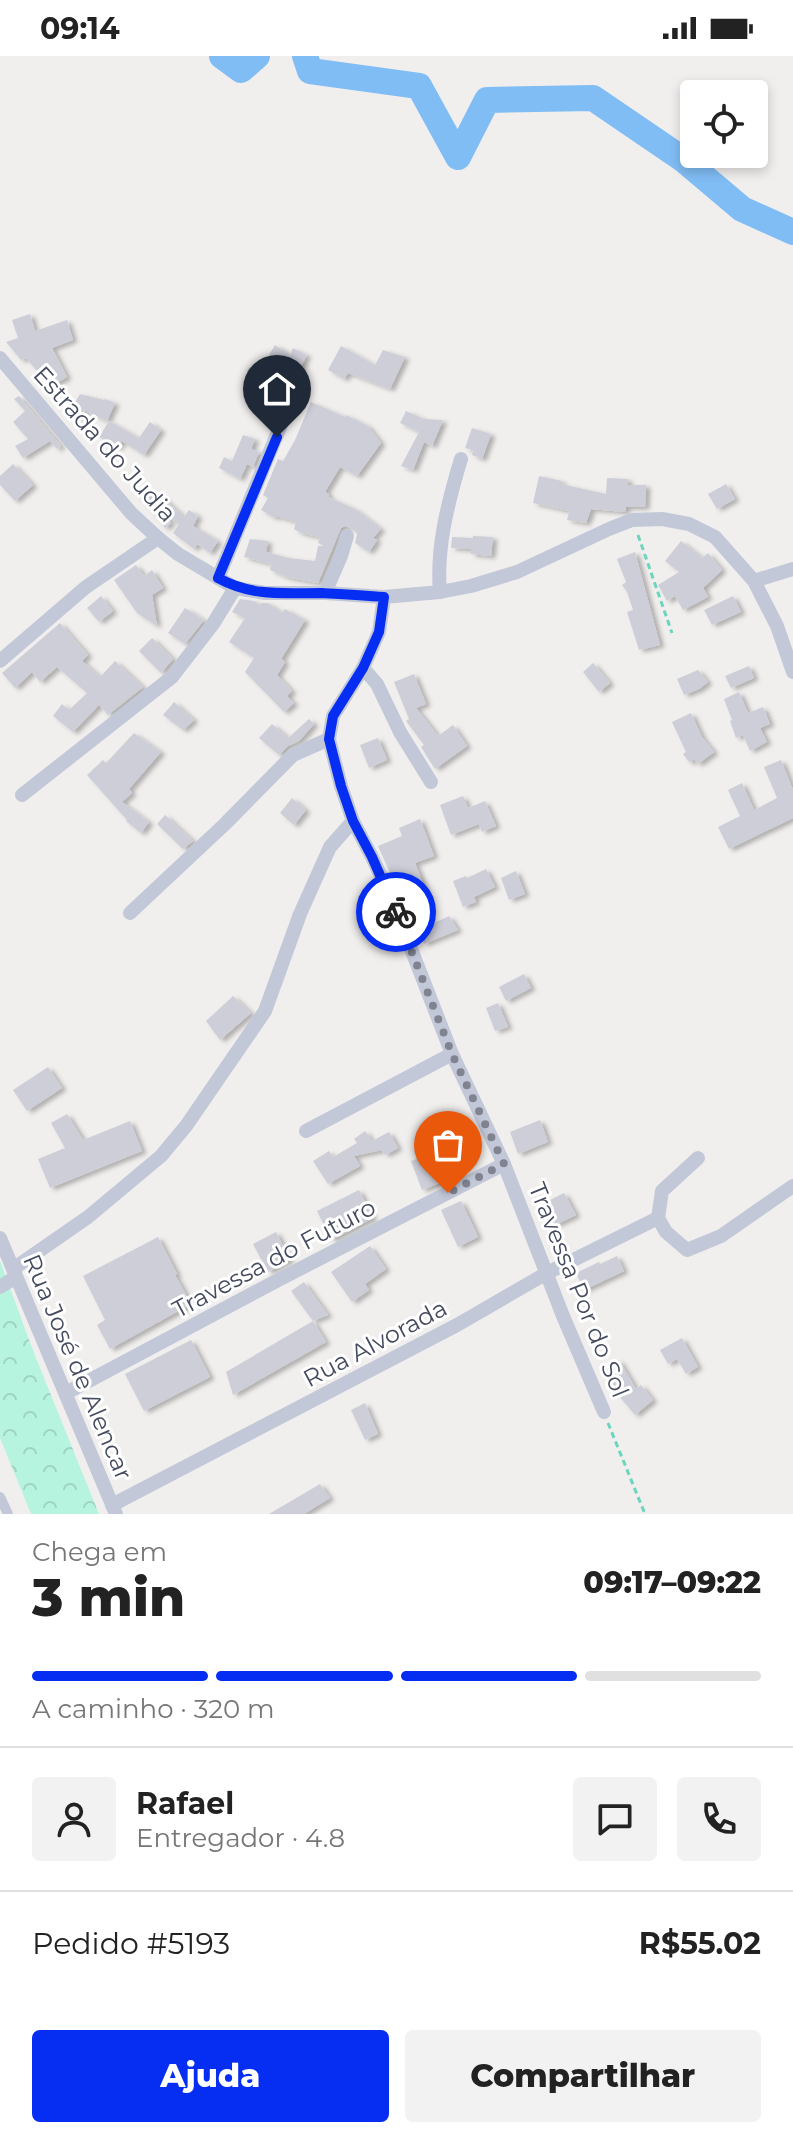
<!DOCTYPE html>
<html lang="pt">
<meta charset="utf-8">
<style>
:root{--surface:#fff;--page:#f2f2f2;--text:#222;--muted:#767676;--line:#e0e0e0;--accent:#062ef3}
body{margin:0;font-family:Montserrat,sans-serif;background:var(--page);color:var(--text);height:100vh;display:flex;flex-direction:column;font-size:30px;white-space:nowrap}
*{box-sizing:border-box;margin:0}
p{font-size:26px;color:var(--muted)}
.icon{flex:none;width:44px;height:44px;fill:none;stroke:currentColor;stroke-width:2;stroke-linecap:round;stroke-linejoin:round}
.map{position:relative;height:1458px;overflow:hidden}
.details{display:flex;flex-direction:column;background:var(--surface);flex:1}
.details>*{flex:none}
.controls{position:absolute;left:680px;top:24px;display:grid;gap:16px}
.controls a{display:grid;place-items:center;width:88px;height:88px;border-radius:8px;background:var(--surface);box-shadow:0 4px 12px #0003;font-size:40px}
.pin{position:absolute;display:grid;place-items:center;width:68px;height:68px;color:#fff;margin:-82px -34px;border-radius:50% 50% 50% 0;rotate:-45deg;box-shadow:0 0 8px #0007}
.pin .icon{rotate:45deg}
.courier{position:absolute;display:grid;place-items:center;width:80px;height:80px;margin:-40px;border:6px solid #062ef3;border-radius:50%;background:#fff;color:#222;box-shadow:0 2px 10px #0007}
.summary em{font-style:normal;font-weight:800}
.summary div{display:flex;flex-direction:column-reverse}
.summary{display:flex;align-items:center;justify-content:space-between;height:136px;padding:0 32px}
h1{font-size:52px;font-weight:800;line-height:60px}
.bar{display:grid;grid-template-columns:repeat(4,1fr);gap:12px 8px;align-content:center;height:96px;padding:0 32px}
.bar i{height:10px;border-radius:6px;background:var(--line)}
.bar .active{background:var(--accent)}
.bar p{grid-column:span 4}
.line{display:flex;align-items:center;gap:20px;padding:0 32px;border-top:2px solid var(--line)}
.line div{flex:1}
.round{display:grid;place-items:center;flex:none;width:84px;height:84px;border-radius:8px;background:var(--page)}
.action{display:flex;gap:16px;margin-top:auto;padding:16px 32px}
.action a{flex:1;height:92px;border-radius:8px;background:var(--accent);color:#fff;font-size:32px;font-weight:800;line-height:92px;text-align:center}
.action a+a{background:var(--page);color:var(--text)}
.status{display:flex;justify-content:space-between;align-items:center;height:56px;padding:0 40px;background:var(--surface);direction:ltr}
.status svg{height:22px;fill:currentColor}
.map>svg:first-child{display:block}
.forest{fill:url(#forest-crowns)}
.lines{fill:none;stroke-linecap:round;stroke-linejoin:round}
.river{stroke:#80bdf5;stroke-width:26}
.building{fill:#cdced7;filter:url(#shadow)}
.path{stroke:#6cd5bd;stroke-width:3;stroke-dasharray:6 4;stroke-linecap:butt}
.pedestrian{stroke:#c3c8d8;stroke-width:10}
.minor{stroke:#c3c8d8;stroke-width:14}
.done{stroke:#818490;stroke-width:8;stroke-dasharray:0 14.4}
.route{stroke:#062ef3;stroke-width:10}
.labels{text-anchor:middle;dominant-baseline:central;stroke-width:6;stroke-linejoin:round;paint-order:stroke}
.street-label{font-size:24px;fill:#444b5e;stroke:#fff}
</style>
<div class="status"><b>09:14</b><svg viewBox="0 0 49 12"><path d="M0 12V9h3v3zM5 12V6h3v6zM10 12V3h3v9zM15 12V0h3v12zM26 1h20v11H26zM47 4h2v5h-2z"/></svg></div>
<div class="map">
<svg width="793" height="1458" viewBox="0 0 793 1458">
<defs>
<pattern id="forest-crowns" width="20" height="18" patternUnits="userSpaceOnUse" patternTransform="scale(2)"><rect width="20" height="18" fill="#b7f4df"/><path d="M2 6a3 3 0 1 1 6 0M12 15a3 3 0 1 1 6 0" fill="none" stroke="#9fd3c2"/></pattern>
<filter id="shadow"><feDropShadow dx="4.5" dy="2.5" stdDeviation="2" flood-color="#0004"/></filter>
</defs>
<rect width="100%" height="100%" fill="#f1efee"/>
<polygon class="forest" points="0,1205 34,1297 99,1458 31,1458 0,1382"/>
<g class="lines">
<g class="river">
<polyline points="222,0 241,14 257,0"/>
<polyline points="305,0 310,15 419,30 458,101 487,44 593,42 684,104 742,153 793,176"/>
</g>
</g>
<g class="building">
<polygon points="30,258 35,275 67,264 73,284 52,292 67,321 49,331 40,314 37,315 26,302 21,304 6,286 18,282 12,264"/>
<polygon points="275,289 290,299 293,292 307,299 294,323 281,316 285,308 269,299"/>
<polygon points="341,290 375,309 383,294 405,301 390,333 348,317 344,323 328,314"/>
<polygon points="80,338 104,344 105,343 115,347 107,365 85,355 81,363 70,355"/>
<polygon points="19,340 61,390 57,393 50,385 23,402 15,390 28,383 13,366 25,355 14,343"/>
<polygon points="311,346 345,361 346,359 368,370 381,387 357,420 340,411 325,436 329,438 328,441 355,453 381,473 373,482 377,484 369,496 355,487 357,478 354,473 345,470 341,472 318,527 286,521 270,514 271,508 244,501 250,483 268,485 266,496 289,502 315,505 318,490 324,490 318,487 320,481 301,477 294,473 296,466 276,460 275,462 261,454 268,442 263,439 278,403 283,405 295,384"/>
<polygon points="406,355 424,363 443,364 432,390 424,386 413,414 401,410 419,376 400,367"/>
<polygon points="109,365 139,382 150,366 161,374 144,399 122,385 118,392 99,381"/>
<polygon points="472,372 491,378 482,403 472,399 473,394 465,392"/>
<polygon points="243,379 255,383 251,393 259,396 253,411 247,408 240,423 219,412 224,401 232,405"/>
<polygon points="13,408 33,429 15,445 0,429 0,420"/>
<polygon points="539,420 562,425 561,428 606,438 607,422 628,423 628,429 646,429 645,451 626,451 625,456 591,453 586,467 567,464 569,455 533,447"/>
<polygon points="726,428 735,443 717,453 708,438"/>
<polygon points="147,433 153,441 158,437 184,461 189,454 198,460 193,470 218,485 210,497 197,488 194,493 173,477 179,468 165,459 171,467 165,472 138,439"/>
<polygon points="473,480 493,481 491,500 471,498 471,493 451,492 452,481 473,482"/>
<polygon points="681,485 702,502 708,497 722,514 703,532 708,541 683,554 675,540 667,545 658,529 679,516 665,505"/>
<polygon points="635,496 660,589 639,594 627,556 633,554 627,536 622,529 626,526 617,503"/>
<polygon points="136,509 144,520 152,514 163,532 152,539 157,570 137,557 114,524"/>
<polygon points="101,540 113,555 99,566 87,552"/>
<polygon points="733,540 741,556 712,569 704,554"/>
<polygon points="240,543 254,545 260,549 262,547 268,547 282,557 285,553 305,564 281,603 285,606 277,619 292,635 287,640 294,647 284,656 245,616 254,602 229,586 245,562 232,556"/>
<polygon points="185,552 204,564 185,588 168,577"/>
<polygon points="60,567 88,599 82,605 100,621 115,605 143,631 108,659 99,649 73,676 53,660 62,648 69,654 87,637 57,611 40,626 32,616 15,632 2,617"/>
<polygon points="152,582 173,603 161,617 139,595"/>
<polygon points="593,607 610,627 599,636 583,616"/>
<polygon points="749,610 754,622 731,632 725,620"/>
<polygon points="698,614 708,626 699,633 684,639 677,623"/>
<polygon points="414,618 426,648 416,652 438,680 453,669 467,690 435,713 421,691 424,689 406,665 409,663 394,626"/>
<polygon points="739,636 748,657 763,651 770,668 760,672 767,686 750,695 743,679 736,682 730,665 732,664 724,643"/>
<polygon points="174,646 194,664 183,674 163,659"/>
<polygon points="691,657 702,681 714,696 698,708 694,703 690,707 683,698 686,696 672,666"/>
<polygon points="309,663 314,668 299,685 288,690 279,699 259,682 272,668 288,682"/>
<polygon points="134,677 161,696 129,733 132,737 122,746 149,766 141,777 126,765 127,764 87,719 103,704 106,707"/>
<polygon points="378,682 387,704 369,712 360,689"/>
<polygon points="781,704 793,734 793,762 729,793 718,771 740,760 728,734 742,727 754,754 777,742 764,711"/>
<polygon points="463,740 468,752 485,745 496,770 482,776 479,768 451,779 440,749"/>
<polygon points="292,742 306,754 294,769 280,757"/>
<polygon points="165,759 193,785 183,793 157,768"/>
<polygon points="420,763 434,800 415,807 426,836 417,840 419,847 409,851 407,844 403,846 378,790 402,780 399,772"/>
<polygon points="486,813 495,831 474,841 476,846 463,851 453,825 466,820 467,822"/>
<polygon points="516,815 525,838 509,844 501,822"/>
<polygon points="449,860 458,874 424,888 419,874"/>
<polygon points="524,918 531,932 506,945 499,931"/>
<polygon points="233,940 251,957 220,984 206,965"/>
<polygon points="498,947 508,971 495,975 486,952"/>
<polygon points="48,1011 62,1032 27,1055 13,1034"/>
<polygon points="67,1058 83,1084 130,1065 142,1095 50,1132 38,1103 65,1092 51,1067"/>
<polygon points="540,1064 548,1086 518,1098 510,1076"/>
<polygon points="365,1075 372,1085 389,1076 398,1092 385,1099 382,1094 354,1100 360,1110 328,1128 313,1105 329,1095 333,1101 357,1087 354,1083"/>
<polygon points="432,1097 442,1126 422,1134 411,1105"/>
<polygon points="359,1134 373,1162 331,1184 317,1155"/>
<polygon points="564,1137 576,1159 555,1169 544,1147"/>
<polygon points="461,1145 478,1181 458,1191 441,1154"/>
<polygon points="276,1176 290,1204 268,1216 253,1188"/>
<polygon points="158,1181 177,1218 175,1219 191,1248 110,1293 97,1269 105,1264 83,1220"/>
<polygon points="370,1190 386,1213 365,1228 369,1234 352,1246 331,1216"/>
<polygon points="617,1200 624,1215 584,1234 576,1217 599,1206 600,1208"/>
<polygon points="304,1226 328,1259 313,1265 291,1235"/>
<polygon points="313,1265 326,1286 233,1339 226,1316"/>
<polygon points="682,1282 698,1311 686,1318 677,1303 668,1308 660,1294"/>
<polygon points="191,1284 210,1321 144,1355 125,1318"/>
<polygon points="619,1304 636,1333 641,1329 653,1344 635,1359 619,1340 603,1313"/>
<polygon points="365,1347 378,1378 365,1384 351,1354"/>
<polygon points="320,1428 330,1442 304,1458 269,1458"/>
</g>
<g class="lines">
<g class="path">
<polyline points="638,479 672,577"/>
<polyline points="608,1367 645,1458"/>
</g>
<polyline class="pedestrian" points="0,1441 8,1458"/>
<g class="minor">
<polyline points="0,302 131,457 158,482 178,498 235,532 265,537 325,537 384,541 440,536 471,530 517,516 609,473 632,464 662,463 689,468 715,481 754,525 777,570 793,616"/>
<polyline points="218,522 290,347 286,337 254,317"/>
<polyline points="754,525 793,513"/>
<path d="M440,536C436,492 448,446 461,403"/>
<polyline points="325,537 341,500 347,480"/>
<polyline points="384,541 379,576 363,612 333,660 329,683 341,730 353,765 372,801 392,844 452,998 504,1108 563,1260 604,1356"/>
<polyline points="0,605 86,531 158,482"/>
<polyline points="363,612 377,628 400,676 431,726"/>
<polyline points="22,739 172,621 213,568 235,532"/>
<polyline points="130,857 225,768 293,699 329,683"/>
<polyline points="306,1075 452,998"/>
<polyline points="698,1102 662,1135 658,1162 666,1176 687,1194 721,1180 793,1130"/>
<polyline points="0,1182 116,1458"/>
<polyline points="13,1213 88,1161 161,1100 186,1070 265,955 300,858 330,791 353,765"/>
<polyline points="0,1231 16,1221"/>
<polyline points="66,1337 280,1223 504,1108"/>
<polyline points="112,1449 457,1269 547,1217 658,1162"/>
</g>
</g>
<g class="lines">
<polyline class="done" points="396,856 452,998 504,1108 448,1137"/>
<path class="route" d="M277,381L218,522C253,541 283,537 322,537C342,538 363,539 384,541L379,576L363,612L333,660L329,683L341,730L353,765L372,801L396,856"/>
</g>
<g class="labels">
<g class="street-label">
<text transform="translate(105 388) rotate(48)">Estrada do Judia</text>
<text transform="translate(274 1202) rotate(-28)">Travessa do Futuro</text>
<text transform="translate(579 1234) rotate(68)">Travessa Por do Sol</text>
<text transform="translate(375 1287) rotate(-28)">Rua Alvorada</text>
<text transform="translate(78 1311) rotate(67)">Rua José de Alencar</text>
</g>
</g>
</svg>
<div class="controls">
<a><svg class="icon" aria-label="locate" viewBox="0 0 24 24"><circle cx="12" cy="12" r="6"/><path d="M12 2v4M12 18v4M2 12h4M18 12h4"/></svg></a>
</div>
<div class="pin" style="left:448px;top:1137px;background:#ea580c"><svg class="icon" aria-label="bag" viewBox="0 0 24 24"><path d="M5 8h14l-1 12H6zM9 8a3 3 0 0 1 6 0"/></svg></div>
<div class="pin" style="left:277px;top:381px;background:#1f2937"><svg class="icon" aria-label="home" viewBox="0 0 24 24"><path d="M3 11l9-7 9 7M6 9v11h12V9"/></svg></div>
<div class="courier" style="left:396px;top:856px"><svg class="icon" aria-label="bike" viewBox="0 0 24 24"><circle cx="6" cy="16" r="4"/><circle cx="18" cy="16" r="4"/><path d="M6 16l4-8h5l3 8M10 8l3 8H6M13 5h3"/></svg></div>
</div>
<section class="details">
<div class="summary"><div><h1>3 min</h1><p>Chega em</p></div><em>09:17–09:22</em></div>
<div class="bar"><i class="active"></i><i class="active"></i><i class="active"></i><i></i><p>A caminho · 320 m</p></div>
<div class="line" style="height:144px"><a class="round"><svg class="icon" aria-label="person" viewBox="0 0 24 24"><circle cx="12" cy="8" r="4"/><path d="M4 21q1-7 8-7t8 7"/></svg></a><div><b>Rafael</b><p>Entregador · 4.8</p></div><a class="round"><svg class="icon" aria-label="chat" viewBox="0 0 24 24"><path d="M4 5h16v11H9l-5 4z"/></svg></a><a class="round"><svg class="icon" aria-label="phone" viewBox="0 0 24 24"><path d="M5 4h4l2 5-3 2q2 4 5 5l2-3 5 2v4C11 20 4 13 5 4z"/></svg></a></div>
<div class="line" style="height:104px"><div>Pedido #5193</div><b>R$55.02</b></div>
<div class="action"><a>Ajuda</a><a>Compartilhar</a></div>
</section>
